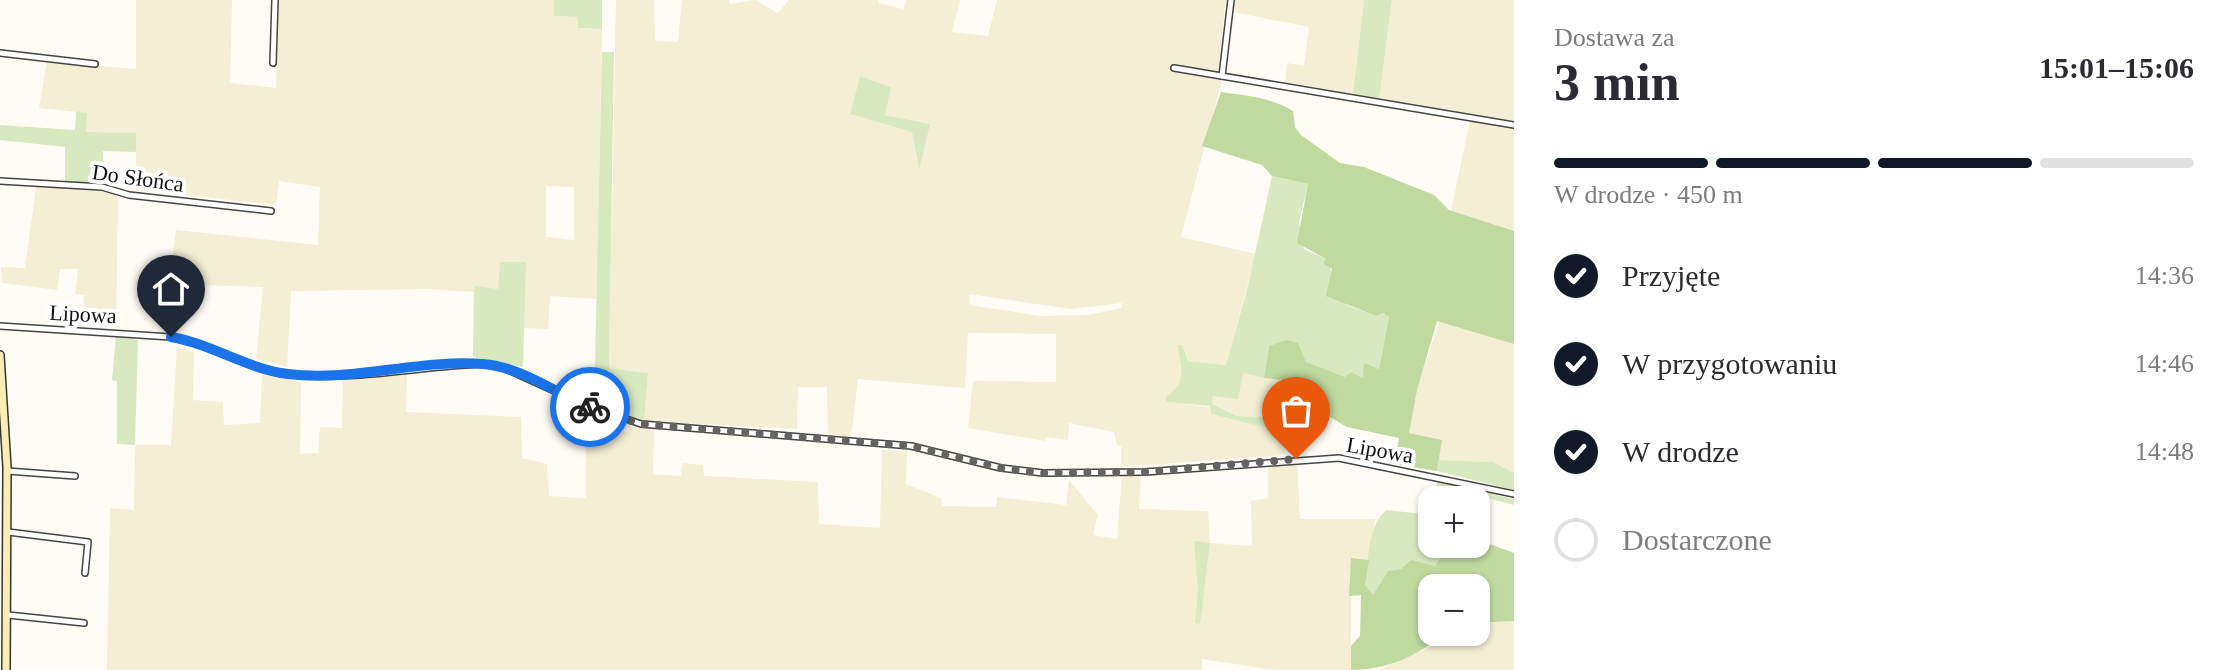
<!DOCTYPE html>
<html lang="pl">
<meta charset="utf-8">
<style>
:root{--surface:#fff;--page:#f7f7f7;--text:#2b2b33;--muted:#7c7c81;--line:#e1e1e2;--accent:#111827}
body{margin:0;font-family:"Times New Roman",serif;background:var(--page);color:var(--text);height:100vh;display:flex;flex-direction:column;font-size:30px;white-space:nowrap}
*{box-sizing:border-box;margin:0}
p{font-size:26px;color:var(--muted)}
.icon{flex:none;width:44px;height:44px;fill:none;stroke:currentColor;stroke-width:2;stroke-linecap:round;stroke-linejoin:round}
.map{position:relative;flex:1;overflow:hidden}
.side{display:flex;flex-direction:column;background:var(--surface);width:720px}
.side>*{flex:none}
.buttons{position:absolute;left:1418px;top:486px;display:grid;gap:16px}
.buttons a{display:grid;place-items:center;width:72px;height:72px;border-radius:16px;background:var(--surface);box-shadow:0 2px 6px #0004;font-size:40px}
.pin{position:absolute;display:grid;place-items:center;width:68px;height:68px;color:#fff;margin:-82px -34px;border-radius:50% 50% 50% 0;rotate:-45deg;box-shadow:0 0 8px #0007}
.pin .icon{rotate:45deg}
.courier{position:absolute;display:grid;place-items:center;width:80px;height:80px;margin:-40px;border:6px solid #1a73e8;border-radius:50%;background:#fff;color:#222;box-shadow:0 2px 10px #0007}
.overview em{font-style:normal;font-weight:700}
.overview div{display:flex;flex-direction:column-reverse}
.overview{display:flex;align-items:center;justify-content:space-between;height:136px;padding:0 40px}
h1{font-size:52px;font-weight:700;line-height:60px}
.bar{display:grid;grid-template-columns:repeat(4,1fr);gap:12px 8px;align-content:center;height:96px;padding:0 40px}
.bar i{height:10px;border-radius:6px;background:var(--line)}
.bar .selected{background:var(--accent)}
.bar p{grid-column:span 4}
ol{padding:0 40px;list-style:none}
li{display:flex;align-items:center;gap:24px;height:88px}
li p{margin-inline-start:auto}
li .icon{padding:8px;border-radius:50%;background:var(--accent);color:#fff;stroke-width:4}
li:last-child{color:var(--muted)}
li i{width:44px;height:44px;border:4px solid var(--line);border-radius:50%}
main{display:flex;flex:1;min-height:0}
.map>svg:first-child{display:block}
.farmland{fill:#f4eed5;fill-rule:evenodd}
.green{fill:#d9e9bf}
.forest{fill:#bfd99f}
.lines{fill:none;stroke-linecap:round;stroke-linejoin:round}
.street-casing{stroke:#444;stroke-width:8}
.secondary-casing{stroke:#333;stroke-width:10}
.street{stroke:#fff;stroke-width:5}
.secondary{stroke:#fbecb3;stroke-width:7}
.done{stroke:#646361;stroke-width:8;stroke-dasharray:0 14.4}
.route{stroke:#1a73e8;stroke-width:10}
.labels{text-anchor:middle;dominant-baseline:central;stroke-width:8;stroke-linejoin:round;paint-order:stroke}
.street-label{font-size:22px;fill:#111;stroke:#fff}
</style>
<main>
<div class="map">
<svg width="1514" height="670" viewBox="0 0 1514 670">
<rect width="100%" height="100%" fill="#fffcf5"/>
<g class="farmland">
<path d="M136,0H232L230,83L276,88L279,0H554V16L577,17L578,28L602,29L597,299L550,296L548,329L524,328L525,262H501L499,289L474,287V292L430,289L291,291L287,367L256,359L263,287L169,284L176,230L318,245L320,187L279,181L276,205L136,190V152L86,132L87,113L39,108L47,61L136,69ZM546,186L574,187V240L546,237Z"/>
<path d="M616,0H654L655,41L678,42L682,0H729L730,4L755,0L778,13L789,0H878V3L903,9L906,0H960L952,32L988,36L997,0H1226L1218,71L1173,65L1171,72L1222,79L1181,237L1256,254L1226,365L1188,361L1182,345L1183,374L1177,389L1166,397V402L1210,407L1211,414L1287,433L1285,455L1121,467V446L1117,445L1114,432L1069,423L1068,440L1046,437L1045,441L968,428L973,381L1056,382V334L968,333L965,388L858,379L851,437L828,434L827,387H798L797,429L644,421L648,373L609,368ZM860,76L891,87L884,115L929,124L918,167L912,132L850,114ZM969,294L1070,309L1122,303V308L1087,315L1040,316L970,305Z"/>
<polygon points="1234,0 1364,0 1353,94 1285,82 1287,63 1304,66 1309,27 1233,12"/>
<polygon points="1392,0 1514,0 1514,121 1379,100"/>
<polygon points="1470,121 1514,129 1514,231 1451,211"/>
<polygon points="36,187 108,191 118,197 116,327 82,324 84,295 75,294 78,269 60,269 57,290 2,283 1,267 25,268"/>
<polygon points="1440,320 1514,344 1514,473 1493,462 1439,460 1441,440 1409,433 1416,391"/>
<polygon points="177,347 194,352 193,400 223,402 224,425 260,423 262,375 301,382 300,454 318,453 320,427 342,428 343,379 407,374 406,412 521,417 522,458 547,464 549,496 586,498 586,412 615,425 615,431 628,432 629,425 654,429 653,474 681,476 683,463 703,465 704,476 818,482 819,524 880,528 882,450 907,451 906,484 941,498 942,506 996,507 997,497 1066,505 1069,480 1098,515 1093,535 1117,539 1122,475 1141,476 1139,509 1208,511 1210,543 1252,546 1251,501 1268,498 1268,464 1297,461 1300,519 1375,519 1369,560 1351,559 1351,670 1276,670 1202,659 1202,670 107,670 110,508 134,510 135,445 171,445"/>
<polygon points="1243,373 1287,380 1287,418 1237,416 1212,404 1213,396"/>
<polygon points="1514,621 1514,670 1379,670 1434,645 1447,632 1476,632 1476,623"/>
</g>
<g class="green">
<polygon points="554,0 602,0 602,29 578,28 577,17 554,16"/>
<polygon points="1364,0 1392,0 1379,100 1353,94"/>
<polygon points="602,52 614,52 609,368 648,373 644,421 594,406"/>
<polygon points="860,76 891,87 885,115 930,124 919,170 912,132 850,114"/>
<polygon points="76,111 87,113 86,132 136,133 136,152 103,151 103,184 65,182 65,147 0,140 0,125 75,130"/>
<path d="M1272,176L1308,184L1299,222L1304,249L1326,259L1346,305L1376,316L1385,313L1389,317L1379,369L1364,364V379L1351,372L1345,378L1305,362L1298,343L1269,346L1264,378L1243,373L1238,399L1213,396L1212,404L1237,416L1287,418V433L1211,414L1210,406L1166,402V397C1187,383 1182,368 1177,345H1182L1188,361L1226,365L1248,286Z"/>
<polygon points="500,262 526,262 523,367 473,357 474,286 498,289"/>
<polygon points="116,335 138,340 135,445 117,444 117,381 112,380"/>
<polygon points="1439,460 1493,462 1514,473 1514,490 1437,471"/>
<polygon points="1437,482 1514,499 1514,505 1460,491 1458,500 1436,500"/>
<path d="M1386,510L1432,515V544H1449L1435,566L1388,571L1373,595L1365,585C1369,561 1367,527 1386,510Z"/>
<polygon points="1194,541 1210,543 1200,624 1195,623 1198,590"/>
</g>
<g class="forest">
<path d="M1221,92C1247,96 1270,97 1293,111L1295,127L1301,135L1340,163L1364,167L1434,195L1449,210L1514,231V344L1437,321L1417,390L1409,433L1442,440L1437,471L1394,464L1399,438L1347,427L1323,413L1298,389H1289L1287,380L1264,378L1269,346L1286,340L1298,343L1306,362L1345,377L1351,372L1363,378L1364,363L1379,369L1389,317L1384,313L1376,316L1326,296L1332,269L1323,264L1326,259L1297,243L1308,184L1272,176L1262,165L1202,146Z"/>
<path d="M1476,539L1514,553V621L1476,623V588H1432V632H1447C1418,655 1389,670 1351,670V646L1360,636L1361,595L1349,596L1351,558L1369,560L1365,585L1373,595L1388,571L1401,569L1411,560L1435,566L1449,544H1476Z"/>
</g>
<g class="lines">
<defs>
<g id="street">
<polyline points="0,53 95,64"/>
<polyline points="273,63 275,0"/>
<polyline points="1174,68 1514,125"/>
<polyline points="1222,76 1231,0"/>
<polyline points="0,181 102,187 129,195 271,211"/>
<path d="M0,326L171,337C212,344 247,369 287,374C351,382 419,366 483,364L504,368L583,404L641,424L911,446L1001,468L1043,473L1145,472L1339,458L1514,494"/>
<polyline points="7,471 75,476"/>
<polyline points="8,532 88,542 85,573"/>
<polyline points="8,615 84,623"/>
</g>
<polyline id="secondary" points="0,355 7,467 6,670"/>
</defs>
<use href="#street" class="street-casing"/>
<use href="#secondary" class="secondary-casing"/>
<use href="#street" class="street"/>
<use href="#secondary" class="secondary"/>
</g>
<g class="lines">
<polyline class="done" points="590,407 641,424 911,446 1001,468 1043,473 1145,472 1296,459"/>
<path class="route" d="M171,337C212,344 247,369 288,374C353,382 418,359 483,364C522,367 555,393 590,407"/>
</g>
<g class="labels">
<g class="street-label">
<text transform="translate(138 178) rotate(8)">Do Słońca</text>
<text transform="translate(83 314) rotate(3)">Lipowa</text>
<text transform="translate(1380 450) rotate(10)">Lipowa</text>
</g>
</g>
</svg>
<div class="buttons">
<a>+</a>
<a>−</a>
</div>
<div class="pin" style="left:1296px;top:459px;background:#ea580c"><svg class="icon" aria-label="bag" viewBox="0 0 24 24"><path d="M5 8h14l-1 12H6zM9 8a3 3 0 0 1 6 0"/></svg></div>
<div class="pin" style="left:171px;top:337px;background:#1f2937"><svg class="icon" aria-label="home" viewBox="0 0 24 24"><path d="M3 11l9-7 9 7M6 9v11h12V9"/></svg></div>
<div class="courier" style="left:590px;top:407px"><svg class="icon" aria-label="bike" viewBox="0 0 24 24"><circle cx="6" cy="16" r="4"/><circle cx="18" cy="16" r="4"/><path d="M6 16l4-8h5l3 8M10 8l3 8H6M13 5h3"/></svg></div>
</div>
<section class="side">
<div class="overview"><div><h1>3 min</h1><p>Dostawa za</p></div><em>15:01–15:06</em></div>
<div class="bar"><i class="selected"></i><i class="selected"></i><i class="selected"></i><i></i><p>W drodze · 450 m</p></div>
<ol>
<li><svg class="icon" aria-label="check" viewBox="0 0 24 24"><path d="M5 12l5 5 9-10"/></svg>Przyjęte<p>14:36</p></li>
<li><svg class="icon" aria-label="check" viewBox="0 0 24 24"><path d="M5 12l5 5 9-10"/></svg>W przygotowaniu<p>14:46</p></li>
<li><svg class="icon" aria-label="check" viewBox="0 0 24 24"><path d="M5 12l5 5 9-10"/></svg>W drodze<p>14:48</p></li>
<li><i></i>Dostarczone</li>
</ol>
</section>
</main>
